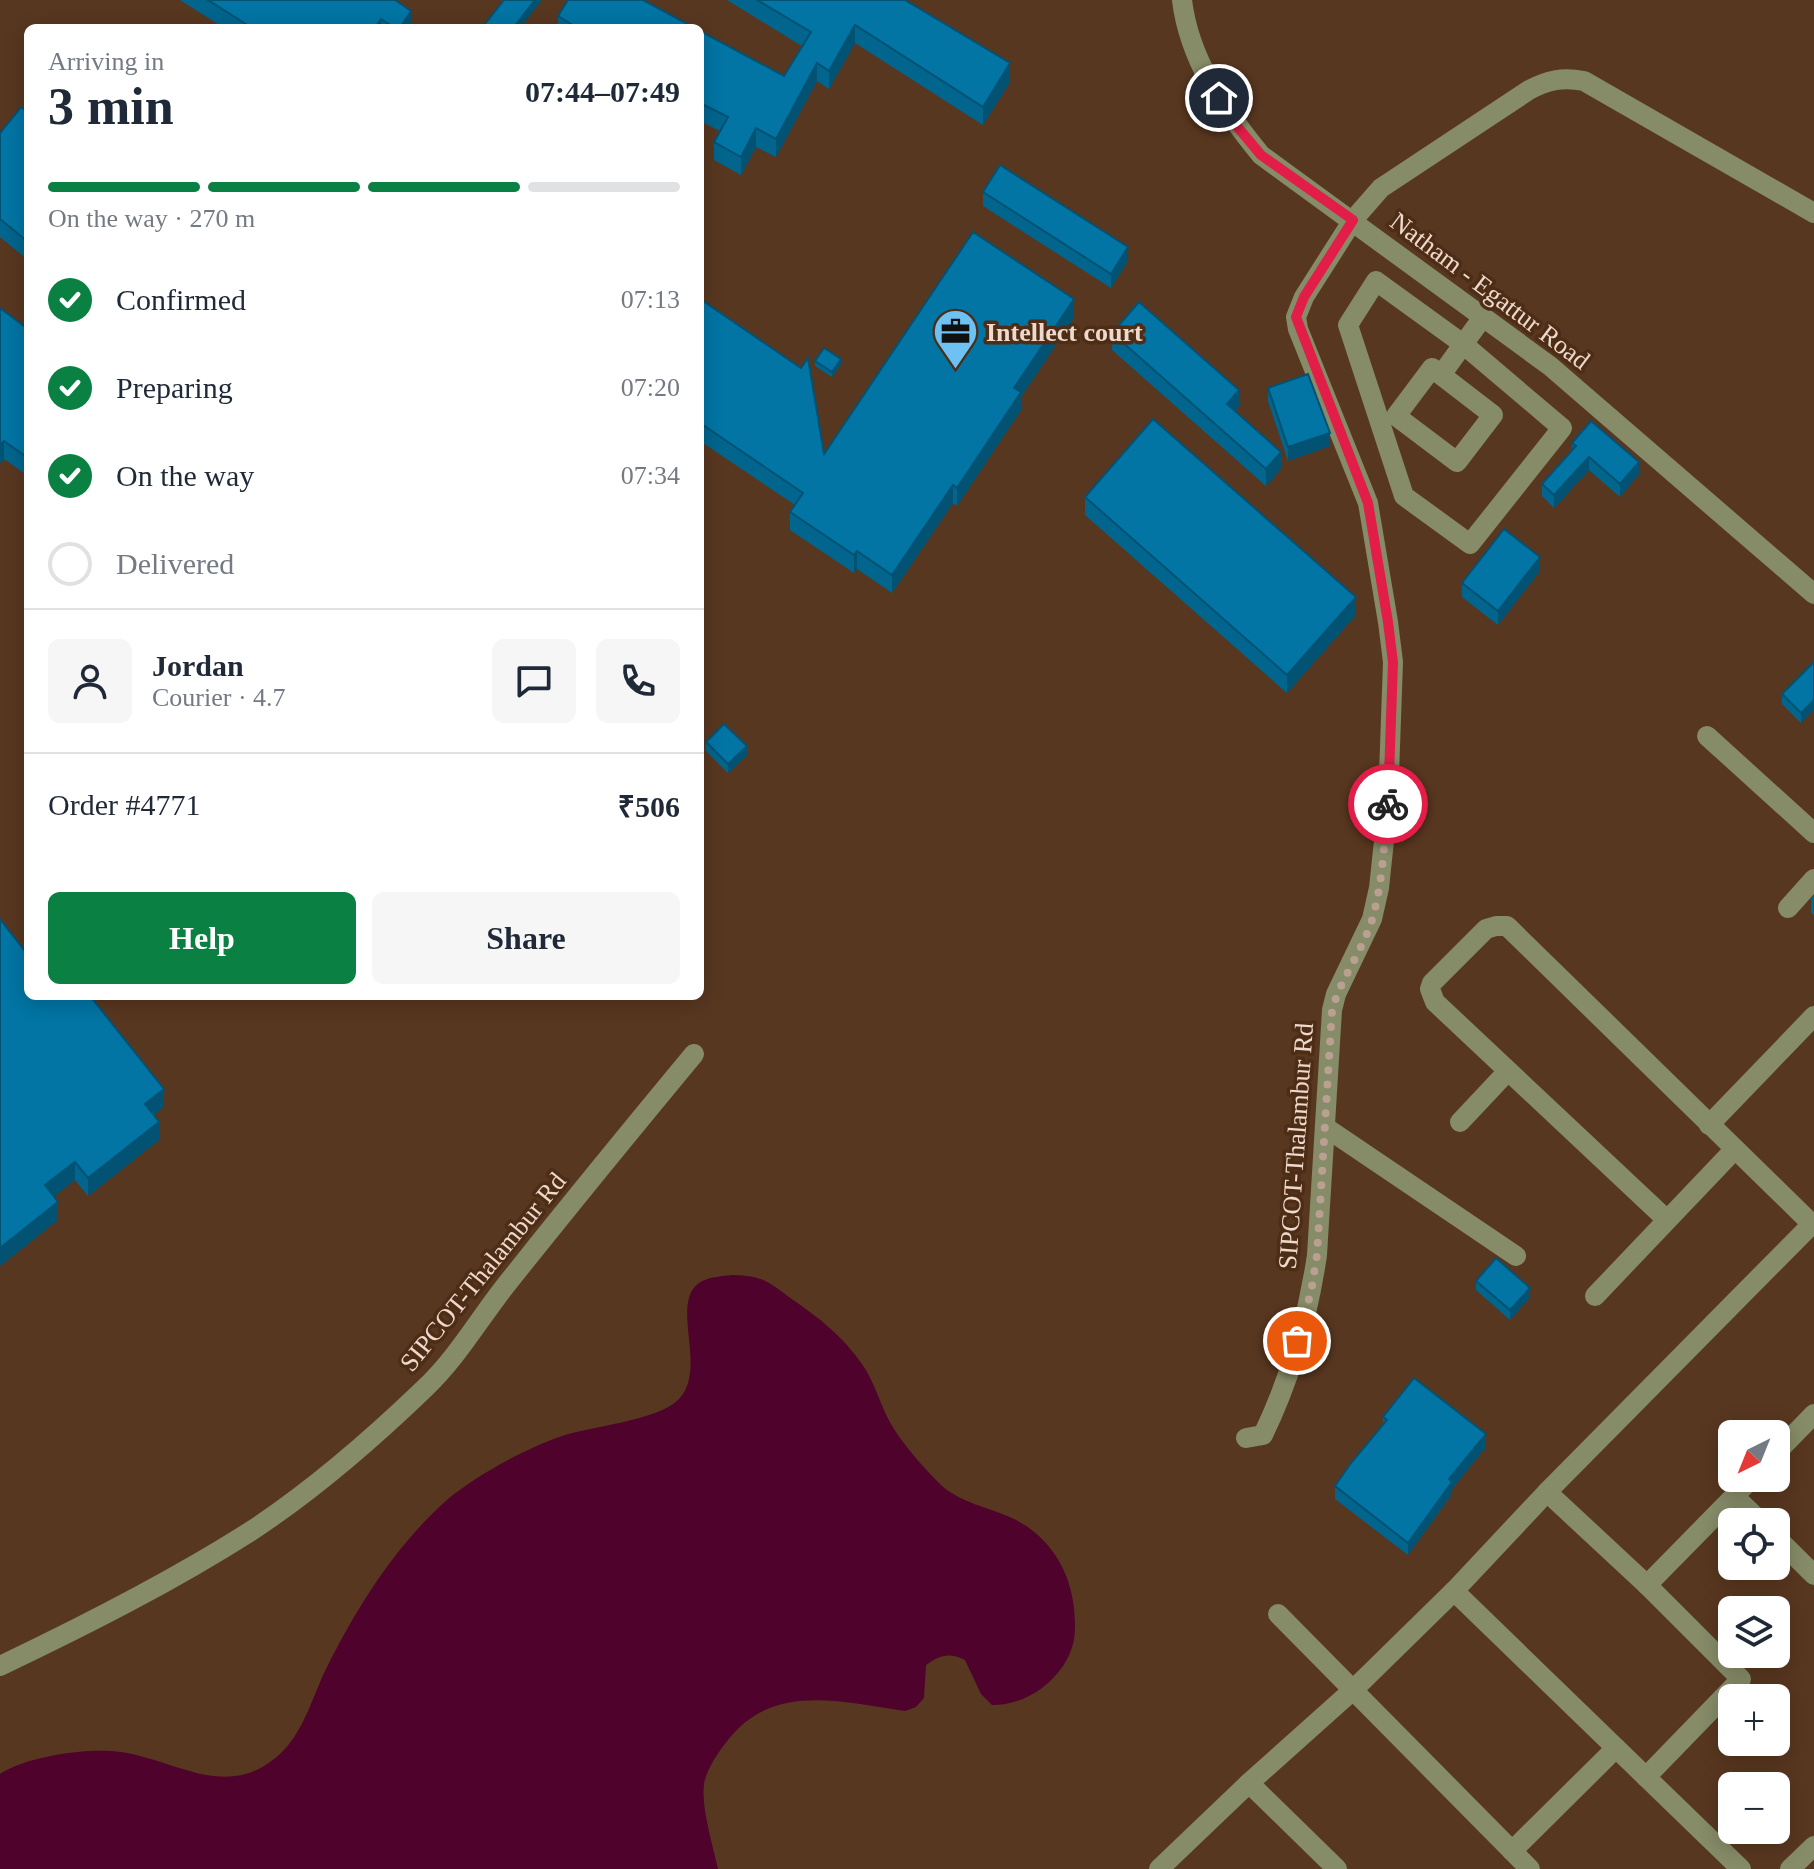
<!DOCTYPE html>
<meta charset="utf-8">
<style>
:root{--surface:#fff;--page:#f6f6f7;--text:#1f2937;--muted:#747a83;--line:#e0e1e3;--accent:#0b8043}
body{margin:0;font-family:"Times New Roman",serif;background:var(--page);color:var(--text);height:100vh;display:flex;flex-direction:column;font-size:30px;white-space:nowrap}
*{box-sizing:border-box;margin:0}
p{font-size:26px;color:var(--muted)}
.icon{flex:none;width:44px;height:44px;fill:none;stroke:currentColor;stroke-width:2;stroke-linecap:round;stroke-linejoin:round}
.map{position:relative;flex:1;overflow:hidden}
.sheet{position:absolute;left:24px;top:24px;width:680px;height:976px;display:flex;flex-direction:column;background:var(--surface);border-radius:12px;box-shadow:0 4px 20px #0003}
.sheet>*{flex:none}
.needle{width:52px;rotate:223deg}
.fabs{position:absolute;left:1718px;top:1420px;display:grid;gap:16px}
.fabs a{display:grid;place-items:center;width:72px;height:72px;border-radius:12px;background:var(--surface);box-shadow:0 4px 20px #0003;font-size:40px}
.pin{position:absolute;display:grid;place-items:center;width:68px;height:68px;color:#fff;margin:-34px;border:4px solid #fff;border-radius:50%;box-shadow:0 2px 8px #0007}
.courier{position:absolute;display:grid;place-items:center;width:80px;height:80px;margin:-40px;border:6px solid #e11d48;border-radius:50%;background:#fff;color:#222;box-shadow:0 2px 10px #0007}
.head em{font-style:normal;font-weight:800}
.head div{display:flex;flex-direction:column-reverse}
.head{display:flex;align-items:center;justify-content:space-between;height:136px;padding:0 24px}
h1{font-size:52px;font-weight:800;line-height:60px}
.bar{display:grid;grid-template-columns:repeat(4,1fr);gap:12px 8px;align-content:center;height:96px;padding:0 24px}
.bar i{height:10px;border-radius:6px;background:var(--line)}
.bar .on{background:var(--accent)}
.bar p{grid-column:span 4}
.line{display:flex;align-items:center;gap:20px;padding:0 24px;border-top:2px solid var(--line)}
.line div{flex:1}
.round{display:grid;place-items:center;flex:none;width:84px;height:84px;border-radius:12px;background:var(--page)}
ol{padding:0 24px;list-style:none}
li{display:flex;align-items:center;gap:24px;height:88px}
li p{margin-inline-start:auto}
li .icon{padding:8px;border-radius:50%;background:var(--accent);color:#fff;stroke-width:4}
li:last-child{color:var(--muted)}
li i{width:44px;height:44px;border:4px solid var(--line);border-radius:50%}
.primary-button{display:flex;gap:16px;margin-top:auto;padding:16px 24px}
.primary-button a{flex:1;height:92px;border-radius:12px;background:var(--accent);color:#fff;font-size:32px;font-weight:800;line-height:92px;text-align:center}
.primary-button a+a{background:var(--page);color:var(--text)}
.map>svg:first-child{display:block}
.water{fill:#4f022b}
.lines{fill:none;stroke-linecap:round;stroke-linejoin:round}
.minor{stroke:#868b68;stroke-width:20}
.wall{fill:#02658d}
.shaded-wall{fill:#015273}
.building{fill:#0275a4;stroke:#015273;stroke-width:2}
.done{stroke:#baa090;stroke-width:8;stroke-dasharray:0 14.4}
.route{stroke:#e11d48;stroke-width:10}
.labels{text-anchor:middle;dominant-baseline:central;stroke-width:7;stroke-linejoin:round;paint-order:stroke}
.street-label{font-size:26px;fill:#eed9cc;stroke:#4d2d15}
.poi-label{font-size:26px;font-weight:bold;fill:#eed9cc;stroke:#4d2d15;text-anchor:start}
</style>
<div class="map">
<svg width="1814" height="1869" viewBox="0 0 1814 1869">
<rect width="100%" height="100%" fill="#583720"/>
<path class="water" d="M732,1275C767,1276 769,1283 796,1302C823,1321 843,1337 862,1364C876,1384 881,1409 894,1429C906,1448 925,1469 941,1485C961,1503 988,1507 1012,1518C1048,1535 1070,1569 1074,1608C1076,1632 1076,1646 1063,1666C1046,1690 1021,1705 992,1705L981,1694L965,1660C949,1652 940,1655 926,1665L924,1698L916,1707L905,1711C841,1702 773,1682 728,1740C719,1751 706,1770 704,1784C701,1808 713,1845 718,1869H0V1774C25,1757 81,1749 111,1751C173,1755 227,1807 283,1751C305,1729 314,1692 328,1665C359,1604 396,1545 448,1499C477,1475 523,1450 559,1437C590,1426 658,1421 679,1399C709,1367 667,1300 702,1281C711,1277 722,1276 732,1275Z"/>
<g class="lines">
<g class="minor">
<path d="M1182,0C1189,59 1224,110 1261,155L1550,366L1814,594"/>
<polygon points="1376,281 1463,344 1562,428 1470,544 1404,496 1348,325"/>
<polyline points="1441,375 1432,368 1396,416 1457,462 1493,415 1441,375 1483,317"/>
<polyline points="1707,736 1814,833"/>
<polyline points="1788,908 1814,879"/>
<polyline points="1460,1122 1507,1072"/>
<polyline points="1709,1125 1814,1016"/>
<polyline points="1325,1127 1516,1256"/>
<polyline points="1666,1219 1435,1002 1430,989 1432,983 1486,929 1496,926 1507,926 1814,1226"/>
<polyline points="1595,1296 1735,1149"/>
<path d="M1246,1438L1263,1435C1290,1379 1308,1316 1317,1255L1332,1010L1336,994L1372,919L1379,888L1388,803L1393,662L1388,622L1368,503L1298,329L1296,317L1304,297L1353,220L1381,188L1529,90C1548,80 1562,77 1584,81L1814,213"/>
<polyline points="1776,1453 1814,1414"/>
<polyline points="1547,1492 1647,1585 1741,1679 1646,1777"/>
<polyline points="1734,1496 1761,1522"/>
<polyline points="1776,1537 1814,1575"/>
<polyline points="1647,1585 1752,1478"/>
<polyline points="1278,1614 1353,1690 1454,1591"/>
<path d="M0,1666C86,1625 171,1582 251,1531C312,1491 371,1440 424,1389C457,1358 479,1319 506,1285C568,1207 631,1130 694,1054"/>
<polyline points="1249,1783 1337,1869"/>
<polyline points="1512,1851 1616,1748"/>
<polyline points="1159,1869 1249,1783 1353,1690 1530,1869"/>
<polyline points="1741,1869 1454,1591 1547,1492 1814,1222"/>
<polyline points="1790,1869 1814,1846"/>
</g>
</g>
<g class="wall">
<polygon points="180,0 395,0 411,28 224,28"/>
<polygon points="727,0 905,0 1010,82 983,125 855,43 829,89 817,81 776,157 756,147 741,175 714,160 714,142 720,131 700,121 700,31 784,76 802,46"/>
<polygon points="558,16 695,28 558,28"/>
<polygon points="28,112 28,260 0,237 0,133"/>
<polygon points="983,192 1128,261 1111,288 983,206"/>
<polygon points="700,299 824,454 1074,318 1021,397 1021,410 957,506 953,503 892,593 857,569 854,573 790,530 790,512 795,505 700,441"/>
<polygon points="0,308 28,329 28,476 4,459 0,463"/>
<polygon points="1112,333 1239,407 1236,411 1281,469 1266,486 1112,350"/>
<polygon points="815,361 841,364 832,377 815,366"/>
<polygon points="1268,388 1330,446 1288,461 1268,401"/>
<polygon points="1572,443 1639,474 1620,497 1589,470 1554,508 1542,496 1542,484 1572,450"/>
<polygon points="1085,497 1356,615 1287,693 1085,515"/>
<polygon points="1540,571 1498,625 1462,597 1462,583"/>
<polygon points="1814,662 1801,723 1782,704 1782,694"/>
<polygon points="706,742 747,755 728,773 706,751"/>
<polygon points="1814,895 1814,915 1811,913 1811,899"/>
<polygon points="0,919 28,996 164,1107 154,1115 159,1140 88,1196 75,1180 54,1196 58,1220 0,1266"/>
<polygon points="1476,1281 1530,1297 1510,1320 1476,1290"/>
<polygon points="1383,1417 1486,1447 1452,1489 1452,1494 1408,1555 1335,1499 1335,1486 1383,1424"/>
</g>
<g class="shaded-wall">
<polygon points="535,0 542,0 520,28 513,28"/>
<polygon points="411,11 411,28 400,28"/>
<polygon points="381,19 381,28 375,28"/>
<polygon points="855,25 855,43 829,89 829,71"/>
<polygon points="817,63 817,81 776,157 776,139"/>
<polygon points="1010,63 1010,82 983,125 983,107"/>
<polygon points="756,128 756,147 741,175 741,157"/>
<polygon points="1128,247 1128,261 1111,288 1111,274"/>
<polygon points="1074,299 1074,318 1021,397 1021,410 957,506 957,488 1014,388"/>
<polygon points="841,359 841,364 832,377 832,372"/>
<polygon points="1239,390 1239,407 1227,421 1227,404"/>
<polygon points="1330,433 1330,446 1288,461 1288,447"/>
<polygon points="4,441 4,459 0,463 0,445"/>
<polygon points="1281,452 1281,469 1266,486 1266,469"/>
<polygon points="1589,457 1589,470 1554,508 1554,495"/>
<polygon points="1639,462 1639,474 1620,497 1620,484"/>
<polygon points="953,485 953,503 892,593 892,575"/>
<polygon points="857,551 857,569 854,573 854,555"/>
<polygon points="1540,557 1540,571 1498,625 1498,611"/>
<polygon points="1356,597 1356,615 1287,693 1287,675"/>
<polygon points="1814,700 1814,710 1801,723 1801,713"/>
<polygon points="747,746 747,755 728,773 728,764"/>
<polygon points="164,1089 164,1107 145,1122 145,1104"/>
<polygon points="159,1122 159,1140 88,1196 88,1178"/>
<polygon points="75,1162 75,1180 45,1204 45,1185"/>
<polygon points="58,1202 58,1220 0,1266 0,1248"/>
<polygon points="1530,1288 1530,1297 1510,1320 1510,1310"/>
<polygon points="1486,1434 1486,1447 1452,1489 1452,1494 1408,1555 1408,1543 1449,1479"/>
</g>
<g class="building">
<polygon points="208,0 395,0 411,11 400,28 395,28 381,19 375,28 252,28"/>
<polygon points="504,0 535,0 513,28 482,28"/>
<polygon points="568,0 643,0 695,28 569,28 571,24 558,16"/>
<polygon points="757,0 905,0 1010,63 983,107 855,25 829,71 817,63 776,139 756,128 741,157 714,142 728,117 700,103 700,31 784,76 811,32"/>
<polygon points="21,107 28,112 28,242 0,219 0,133"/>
<polygon points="1000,165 1128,247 1111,274 983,192"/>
<polygon points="973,232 1074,299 1014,388 1021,392 957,488 953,485 892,575 857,551 854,555 790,512 803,493 700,423 700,299 801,368 808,358 824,454"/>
<polygon points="1139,302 1239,390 1227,404 1281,452 1266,469 1112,333"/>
<polygon points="0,308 28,329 28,458 4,441 0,445"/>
<polygon points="824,348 841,359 832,372 815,361"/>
<polygon points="1308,374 1330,433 1288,447 1268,388"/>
<polygon points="1153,419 1356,597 1287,675 1085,497"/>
<polygon points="1591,421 1639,462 1620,484 1589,457 1554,495 1542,484 1576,446 1572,443"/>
<polygon points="1504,529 1540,557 1498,611 1462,583"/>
<polygon points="1814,662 1814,700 1801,713 1782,694"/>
<polygon points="724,724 747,746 728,764 706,742"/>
<polygon points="0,919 28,955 28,996 90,996 164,1089 145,1104 159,1122 88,1178 75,1162 45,1185 58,1202 0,1248"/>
<polygon points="1496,1258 1530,1288 1510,1310 1476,1281"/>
<polygon points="1414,1378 1486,1434 1449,1479 1452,1482 1408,1543 1335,1486 1351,1463 1387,1420 1383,1417"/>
</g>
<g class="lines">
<path class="done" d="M1297,1341L1311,1292L1317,1255L1332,1010C1341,978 1362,952 1372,920C1383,883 1384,842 1388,804"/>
<polyline class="route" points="1219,98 1230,118 1261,155 1353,220 1304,297 1296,317 1368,503 1388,622 1393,662 1388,804"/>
</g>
<defs>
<symbol id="office-pin" viewBox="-11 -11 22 30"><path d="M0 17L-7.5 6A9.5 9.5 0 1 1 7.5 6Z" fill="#6dc2f3" stroke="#4d2d15"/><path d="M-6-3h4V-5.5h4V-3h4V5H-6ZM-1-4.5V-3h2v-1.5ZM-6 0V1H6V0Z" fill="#111"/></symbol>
</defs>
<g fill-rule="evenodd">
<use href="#office-pin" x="930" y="306" width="51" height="69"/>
</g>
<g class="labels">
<g class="street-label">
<text transform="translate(1490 291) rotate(37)">Natham - Egattur Road</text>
<text transform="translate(1296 1146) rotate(-86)">SIPCOT-Thalambur Rd</text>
<text transform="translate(483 1272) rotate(-51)">SIPCOT-Thalambur Rd</text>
</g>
<g class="poi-label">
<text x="986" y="332">Intellect court</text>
</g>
</g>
</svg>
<div class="fabs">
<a><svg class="needle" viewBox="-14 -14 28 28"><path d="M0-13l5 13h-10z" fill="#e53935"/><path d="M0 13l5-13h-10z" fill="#747a83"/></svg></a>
<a><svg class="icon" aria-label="locate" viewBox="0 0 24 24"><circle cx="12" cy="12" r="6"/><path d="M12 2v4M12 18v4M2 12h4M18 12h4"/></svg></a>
<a><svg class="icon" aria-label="layers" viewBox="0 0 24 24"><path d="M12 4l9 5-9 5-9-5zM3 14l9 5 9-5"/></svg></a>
<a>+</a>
<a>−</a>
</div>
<div class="pin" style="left:1297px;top:1341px;background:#ea580c"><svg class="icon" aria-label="bag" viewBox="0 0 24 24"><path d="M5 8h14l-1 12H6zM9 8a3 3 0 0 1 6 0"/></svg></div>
<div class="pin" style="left:1219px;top:98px;background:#1f2937"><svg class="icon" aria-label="home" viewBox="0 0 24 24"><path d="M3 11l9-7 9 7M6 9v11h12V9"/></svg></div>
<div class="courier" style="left:1388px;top:804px"><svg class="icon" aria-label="bike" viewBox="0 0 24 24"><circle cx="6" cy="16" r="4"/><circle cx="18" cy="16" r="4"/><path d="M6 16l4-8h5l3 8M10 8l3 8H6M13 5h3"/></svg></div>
<section class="sheet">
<div class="head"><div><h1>3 min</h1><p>Arriving in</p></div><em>07:44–07:49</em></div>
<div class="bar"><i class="on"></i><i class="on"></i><i class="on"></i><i></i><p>On the way · 270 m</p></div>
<ol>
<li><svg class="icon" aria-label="check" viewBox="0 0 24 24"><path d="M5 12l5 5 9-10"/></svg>Confirmed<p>07:13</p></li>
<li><svg class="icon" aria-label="check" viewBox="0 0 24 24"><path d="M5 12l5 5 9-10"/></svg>Preparing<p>07:20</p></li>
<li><svg class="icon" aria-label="check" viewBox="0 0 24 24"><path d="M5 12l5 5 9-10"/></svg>On the way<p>07:34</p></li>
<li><i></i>Delivered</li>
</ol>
<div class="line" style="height:144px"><a class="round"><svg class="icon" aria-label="person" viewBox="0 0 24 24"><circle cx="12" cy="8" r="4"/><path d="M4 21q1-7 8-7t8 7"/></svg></a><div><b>Jordan</b><p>Courier · 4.7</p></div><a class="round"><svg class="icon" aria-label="chat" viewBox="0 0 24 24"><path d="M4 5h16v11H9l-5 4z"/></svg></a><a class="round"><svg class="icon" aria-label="phone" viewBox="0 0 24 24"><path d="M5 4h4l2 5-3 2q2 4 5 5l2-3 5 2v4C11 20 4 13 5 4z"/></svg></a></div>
<div class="line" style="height:104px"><div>Order #4771</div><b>₹506</b></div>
<div class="primary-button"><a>Help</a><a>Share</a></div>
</section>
</div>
